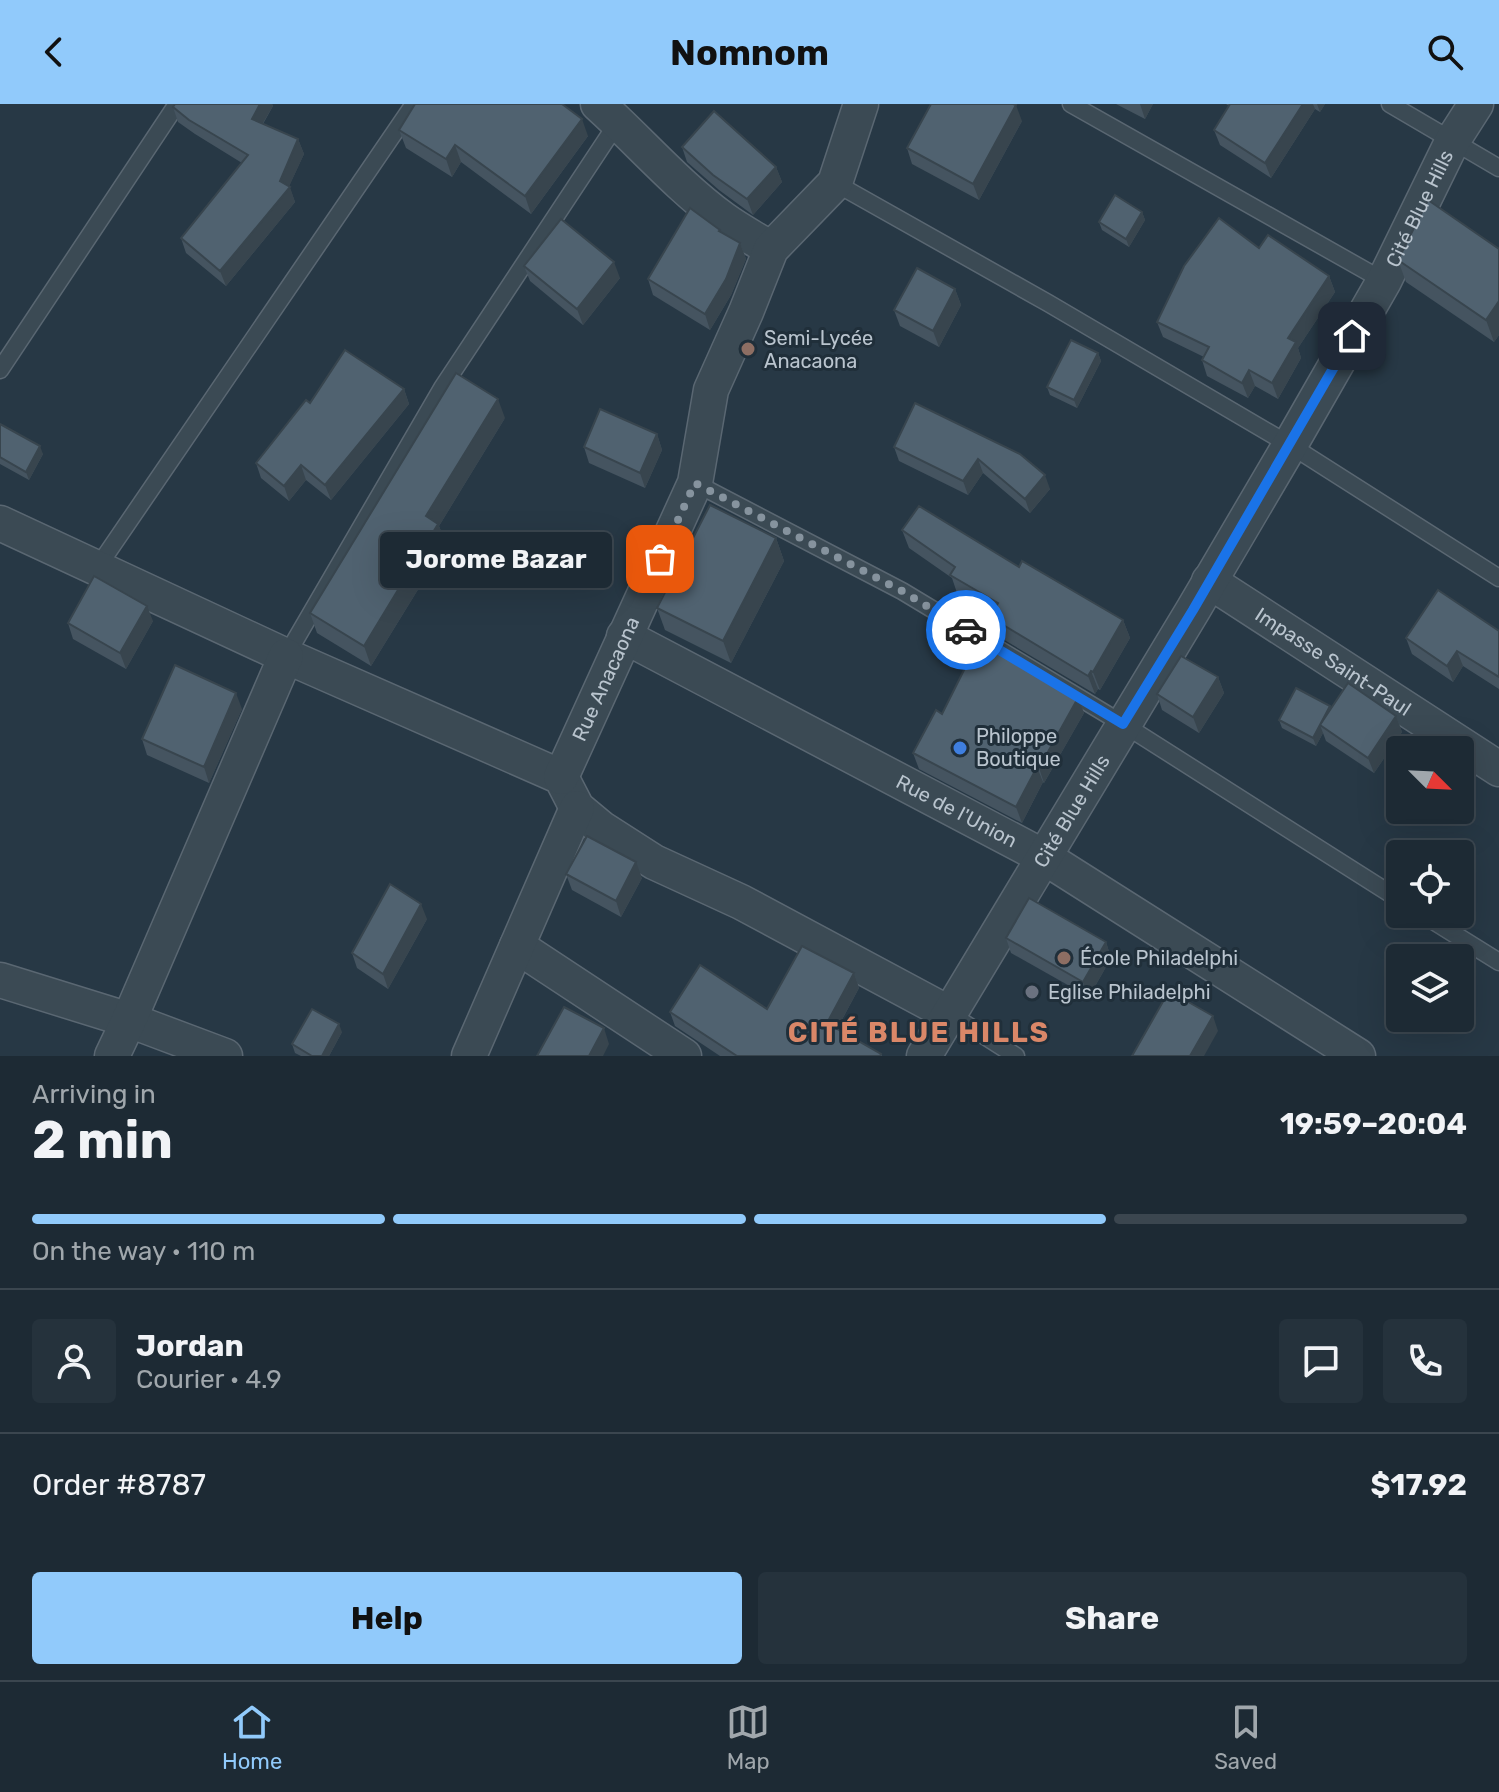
<!DOCTYPE html>
<meta charset="utf-8">
<style>
:root{--surface:#1d2a34;--page:#25323c;--text:#f1f3f6;--muted:#a0a7ac;--line:#3b464f;--accent:#91cafb}
body{margin:0;font-family:Rubik,sans-serif;background:var(--page);color:var(--text);height:100vh;display:flex;flex-direction:column;font-size:30px;white-space:nowrap}
*{box-sizing:border-box;margin:0}
p{font-size:26px;color:var(--muted)}
.icon{flex:none;width:44px;height:44px;fill:none;stroke:currentColor;stroke-width:2;stroke-linecap:round;stroke-linejoin:round}
.map{position:relative;height:952px;overflow:hidden}
.panel{display:flex;flex-direction:column;background:var(--surface);flex:1}
.panel>*{flex:none}
.needle{width:52px;rotate:114deg}
.buttons{position:absolute;left:1386px;top:632px;display:grid;gap:16px}
.buttons a{display:grid;place-items:center;width:88px;height:88px;border-radius:8px;background:var(--surface);box-shadow:0 8px 32px #0002,0 0 0 2px var(--line);font-size:40px}
.pin{position:absolute;display:grid;place-items:center;width:68px;height:68px;color:#fff;margin:-34px;border-radius:16px;box-shadow:0 4px 12px #0006}
.courier{position:absolute;display:grid;place-items:center;width:80px;height:80px;margin:-40px;border:6px solid #1a73e8;border-radius:50%;background:#fff;color:#222;box-shadow:0 2px 10px #0007}
.bubble{position:absolute;height:56px;border-radius:8px;background:var(--surface);box-shadow:0 8px 32px #0002,0 0 0 2px var(--line);font-size:26px;font-weight:700;line-height:56px;text-align:center}
.summary em{font-style:normal;font-weight:700}
.summary div{display:flex;flex-direction:column-reverse}
.summary{display:flex;align-items:center;justify-content:space-between;height:136px;padding:0 32px}
h1{font-size:52px;font-weight:700;line-height:60px}
.bar{display:grid;grid-template-columns:repeat(4,1fr);gap:12px 8px;align-content:center;height:96px;padding:0 32px}
.bar i{height:10px;border-radius:6px;background:var(--line)}
.bar .on{background:var(--accent)}
.bar p{grid-column:span 4}
.line{display:flex;align-items:center;gap:20px;padding:0 32px;border-top:2px solid var(--line)}
.line div{flex:1}
.round{display:grid;place-items:center;flex:none;width:84px;height:84px;border-radius:8px;background:var(--page)}
.button{display:flex;gap:16px;margin-top:auto;padding:16px 32px}
.button a{flex:1;height:92px;border-radius:8px;background:var(--accent);color:#111;font-size:32px;font-weight:700;line-height:92px;text-align:center}
.button a+a{background:var(--page);color:var(--text)}
header{display:flex;justify-content:space-between;align-items:center;height:104px;padding:0 32px;background:var(--accent);color:#111;font-size:36px;font-weight:700}
.dock{display:flex;justify-content:space-around;align-items:center;height:112px;border-top:2px solid var(--line);background:var(--surface);font-size:22px;color:var(--muted)}
.dock a{display:grid;justify-items:center;gap:4px}
.dock .on{color:var(--accent)}
.map>svg:first-child{display:block}
.lines{fill:none;stroke-linecap:round;stroke-linejoin:round}
.service-casing{stroke:#5a6772;stroke-width:19}
.minor-casing{stroke:#5a6772;stroke-width:37}
.service{stroke:#3b4a54;stroke-width:16}
.minor{stroke:#3b4a54;stroke-width:34}
.wall{fill:#455460}
.shaded-wall{fill:#38454e}
.building{fill:#506270;stroke:#38454e;stroke-width:2}
.done{stroke:#86939e;stroke-width:8;stroke-dasharray:0 14.4}
.route{stroke:#1a73e8;stroke-width:10}
.education-dot{fill:#8d6e63;stroke:#202f3a;stroke-width:3}
.shop-dot{fill:#3f7fe0;stroke:#202f3a;stroke-width:3}
.worship-dot{fill:#6b7280;stroke:#202f3a;stroke-width:3}
.labels{text-anchor:middle;dominant-baseline:central;stroke-width:6;stroke-linejoin:round;paint-order:stroke}
.street-label{font-size:20px;fill:#b9c4ce;stroke:#202f3a}
.poi-label{font-size:20px;fill:#b9c4ce;stroke:#202f3a;text-anchor:start}
.district-label{font-size:28px;font-weight:bold;letter-spacing:2px;fill:#da8768;stroke:#202f3a}
</style>
<header><svg class="icon" aria-label="back" viewBox="0 0 24 24"><path d="M15 5l-7 7 7 7"/></svg>Nomnom<svg class="icon" aria-label="search" viewBox="0 0 24 24"><circle cx="10" cy="10" r="6"/><path d="M15 15l6 6"/></svg></header>
<div class="map">
<svg width="1499" height="952" viewBox="0 0 1499 952">
<rect width="100%" height="100%" fill="#273845"/>
<g class="lines">
<defs>
<g id="service">
<polyline points="1071,0 1384,177"/>
<polyline points="1390,0 1499,64"/>
<polyline points="835,79 1048,199 1290,341 1499,474"/>
<polyline points="0,266 177,0"/>
<polyline points="695,379 902,487 1123,620 1400,796"/>
<polyline points="97,464 414,0"/>
<polyline points="286,552 442,284 618,18"/>
<polyline points="1422,810 1499,858"/>
<polyline points="950,910 1016,952"/>
</g>
<g id="minor">
<path d="M598,0C640,38 677,81 723,115C738,126 755,135 771,145"/>
<polyline points="0,419 286,552 561,673 577,704 601,724 654,758 741,798 950,910"/>
<path id="s1" d="M1209,477L1499,665"/>
<path id="s2" d="M624,532L1044,753L1358,952"/>
<path id="s3" d="M561,673L695,379L711,286L746,208L771,145L835,79L861,0"/>
<polyline points="517,842 684,952"/>
<polyline points="0,876 129,916 225,952"/>
<polyline points="112,952 129,916 286,552"/>
<polyline points="469,952 577,704"/>
<path id="s4" d="M924,952L1193,506L1290,341L1384,177L1453,36L1476,0"/>
</g>
</defs>
<use href="#service" class="service-casing"/>
<use href="#minor" class="minor-casing"/>
<use href="#service" class="service"/>
<use href="#minor" class="minor"/>
</g>
<g class="wall">
<polygon points="175,0 272,0 273,2 263,20 298,35 304,50 289,82 295,98 226,182 186,149 181,134 242,59 195,30 178,18 173,3"/>
<polygon points="1116,0 1153,0 1145,15"/>
<polygon points="1226,0 1325,0 1320,8 1315,5 1271,74 1220,41 1214,26 1229,2"/>
<polygon points="1022,17 979,96 912,60 907,44"/>
<polygon points="399,26 588,32 531,110 461,58 452,73 406,44"/>
<polygon points="682,43 776,63 782,78 753,111 719,86 687,58"/>
<polygon points="1142,108 1145,116 1129,143 1102,126 1099,118"/>
<polygon points="721,128 740,139 746,155 731,191 710,226 653,191 648,175"/>
<polygon points="1259,144 1329,172 1335,188 1298,244 1301,254 1278,295 1255,282 1248,294 1207,272 1202,256 1204,253 1163,233 1157,218"/>
<polygon points="1499,145 1499,231 1494,238 1406,178 1398,156"/>
<polygon points="524,162 620,174 583,221 530,177"/>
<polygon points="955,185 961,201 939,243 900,222 894,206"/>
<polygon points="1098,249 1101,257 1077,304 1050,291 1047,283"/>
<polygon points="404,285 409,300 331,396 306,376 289,397 261,374 256,359 310,299"/>
<polygon points="915,299 1050,385 1030,409 983,369 968,391 899,357 894,343"/>
<polygon points="505,314 439,422 446,440 371,562 317,529 310,509"/>
<polygon points="0,320 43,350 29,376 0,360"/>
<polygon points="657,330 662,346 645,384 589,359 584,343"/>
<polygon points="902,426 1019,463 1123,516 1130,534 1100,586 1098,585 1095,590 996,531 990,513 992,510 957,489 952,474 909,444"/>
<polygon points="776,434 784,457 731,559 665,526 657,504"/>
<polygon points="153,517 126,565 73,535 68,519"/>
<polygon points="1499,527 1499,585 1463,562 1453,578 1412,550 1406,534"/>
<polygon points="1218,573 1224,589 1199,629 1162,606 1157,590"/>
<polygon points="1078,594 1084,609 1044,679 1043,678 1022,719 919,665 913,649 942,610"/>
<polygon points="1330,602 1331,605 1396,612 1402,628 1374,669 1326,637 1323,629 1316,642 1282,624 1279,616"/>
<polygon points="242,605 209,679 147,651 142,635"/>
<polygon points="566,770 642,774 621,813 572,786"/>
<polygon points="427,815 388,885 357,864 352,849"/>
<polygon points="1006,834 1106,838 1111,854 1089,893 1011,849"/>
<polygon points="854,869 859,884 837,925 881,950 882,952 720,952 675,922 670,908 767,905"/>
<polygon points="342,928 329,952 301,952 295,949 292,940"/>
</g>
<g class="shaded-wall">
<polygon points="260,0 272,0 273,2 257,29 252,15"/>
<polygon points="1140,0 1153,0 1145,15"/>
<polygon points="1303,0 1313,0 1315,5 1271,74 1265,59"/>
<polygon points="1317,0 1325,0 1320,8"/>
<polygon points="1016,1 1022,17 979,96 973,80"/>
<polygon points="582,15 588,32 531,110 525,92"/>
<polygon points="298,35 304,50 287,87 290,83 295,98 226,182 220,167 280,77"/>
<polygon points="455,41 461,58 452,73 446,55"/>
<polygon points="776,63 782,78 753,111 747,95"/>
<polygon points="1142,108 1145,116 1129,143 1126,135"/>
<polygon points="740,139 746,155 731,191 710,226 705,210"/>
<polygon points="614,158 620,174 583,221 577,205"/>
<polygon points="1329,172 1335,188 1298,244 1301,254 1278,295 1272,279 1288,234"/>
<polygon points="955,185 961,201 939,243 933,227"/>
<polygon points="1499,197 1499,231 1494,238 1486,216"/>
<polygon points="1098,249 1101,257 1077,304 1074,296"/>
<polygon points="1249,266 1255,282 1248,294 1242,279"/>
<polygon points="404,285 409,300 331,396 325,381"/>
<polygon points="498,295 505,314 439,422 446,440 371,562 364,542 426,412"/>
<polygon points="657,330 662,346 645,384 640,369"/>
<polygon points="40,342 43,350 29,376 26,368"/>
<polygon points="978,355 983,369 968,391 963,377"/>
<polygon points="301,361 306,376 289,397 284,382"/>
<polygon points="1045,371 1050,385 1030,409 1025,395"/>
<polygon points="776,434 784,457 731,559 723,537"/>
<polygon points="147,502 153,517 126,565 120,549"/>
<polygon points="1123,516 1130,534 1100,586 1093,568"/>
<polygon points="1457,547 1463,562 1453,578 1447,562"/>
<polygon points="1091,567 1098,585 1095,590 1088,572"/>
<polygon points="1218,573 1224,589 1199,629 1193,613"/>
<polygon points="236,589 242,605 209,679 204,663"/>
<polygon points="1078,594 1084,609 1044,679 1039,664"/>
<polygon points="1396,612 1402,628 1374,669 1368,654"/>
<polygon points="1320,621 1323,629 1316,642 1313,634"/>
<polygon points="1037,663 1043,678 1022,719 1016,703"/>
<polygon points="636,758 642,774 621,813 616,797"/>
<polygon points="421,800 427,815 388,885 383,870"/>
<polygon points="1106,838 1111,854 1089,893 1083,878"/>
<polygon points="854,869 859,884 832,934 827,919"/>
<polygon points="1213,912 1218,927 1204,952 1190,952"/>
<polygon points="339,920 342,928 329,952 322,952"/>
<polygon points="604,924 609,940 603,952 589,952"/>
</g>
<g class="building">
<polygon points="175,0 260,0 252,15 298,35 280,77 290,83 220,167 181,134 248,51 189,16 173,3"/>
<polygon points="415,0 562,0 582,15 525,92 455,41 446,55 399,26"/>
<polygon points="931,0 1013,0 1016,1 973,80 907,44"/>
<polygon points="1230,0 1303,0 1265,59 1214,26"/>
<polygon points="714,7 776,63 747,95 713,71 682,43"/>
<polygon points="1115,91 1142,108 1126,135 1099,118"/>
<polygon points="1428,96 1499,145 1499,197 1486,216 1398,156"/>
<polygon points="690,104 720,126 719,127 740,139 726,175 705,210 648,175"/>
<polygon points="1219,114 1259,144 1268,131 1329,172 1288,234 1296,238 1272,279 1249,266 1242,279 1202,256 1209,243 1157,218 1184,162"/>
<polygon points="561,115 614,158 577,205 524,162"/>
<polygon points="917,164 955,185 933,227 894,206"/>
<polygon points="1071,236 1098,249 1074,296 1047,283"/>
<polygon points="345,246 404,285 325,381 301,361 284,382 256,359 306,296 310,299"/>
<polygon points="456,269 498,295 426,412 438,420 364,542 310,509"/>
<polygon points="915,299 1020,350 1045,371 1025,395 978,355 963,377 894,343"/>
<polygon points="600,305 657,330 640,369 584,343"/>
<polygon points="0,320 40,342 26,368 0,353"/>
<polygon points="710,401 776,434 723,537 657,504"/>
<polygon points="919,402 1019,463 1022,457 1123,516 1093,568 1091,567 1088,572 990,513 998,499 950,471 955,463 902,426"/>
<polygon points="94,472 147,502 120,549 68,519"/>
<polygon points="1438,486 1499,527 1499,573 1457,547 1447,562 1406,534"/>
<polygon points="980,534 1078,594 1039,664 1037,663 1016,703 913,649 936,606 942,610"/>
<polygon points="1181,552 1218,573 1193,613 1157,590"/>
<polygon points="175,561 236,589 204,663 142,635"/>
<polygon points="1348,579 1396,612 1368,654 1320,621"/>
<polygon points="1296,584 1330,602 1313,634 1279,616"/>
<polygon points="587,732 636,758 616,797 566,770"/>
<polygon points="390,780 421,800 383,870 352,849"/>
<polygon points="1029,794 1106,838 1083,878 1006,834"/>
<polygon points="802,842 854,869 827,919 881,950 880,952 737,952 670,908 700,861 767,905"/>
<polygon points="1169,887 1213,912 1190,952 1132,952"/>
<polygon points="564,903 604,924 589,952 537,952"/>
<polygon points="312,905 339,920 322,952 312,952 292,940"/>
</g>
<g class="lines">
<polyline class="done" points="660,455 695,379 902,487 966,526"/>
<polyline class="route" points="966,526 1123,620 1193,506 1352,232"/>
</g>
<g class="education-dot">
<circle cx="748" cy="245" r="8"/>
<circle cx="1064" cy="854" r="8"/>
</g>
<circle class="shop-dot" cx="960" cy="644" r="8"/>
<circle class="worship-dot" cx="1032" cy="888" r="8"/>
<g class="labels">
<g class="street-label">
<text stroke="none"><textPath href="#s4" startOffset="982">Cité Blue Hills</textPath></text>
<text stroke="none"><textPath href="#s1" startOffset="148">Impasse Saint-Paul</textPath></text>
<text stroke="none"><textPath href="#s3" startOffset="108">Rue Anacaona</textPath></text>
<text stroke="none"><textPath href="#s4" startOffset="286">Cité Blue Hills</textPath></text>
<text stroke="none"><textPath href="#s2" startOffset="376">Rue de l'Union</textPath></text>
</g>
<g class="poi-label">
<text x="764" y="234">Semi-Lycée<tspan x="764" dy="23">Anacaona</tspan></text>
<text x="976" y="632">Philoppe<tspan x="976" dy="23">Boutique</tspan></text>
<text x="1080" y="854">École Philadelphi</text>
<text x="1048" y="888">Eglise Philadelphi</text>
</g>
<g class="district-label">
<text x="919" y="928">CITÉ BLUE HILLS</text>
</g>
</g>
</svg>
<div class="buttons">
<a><svg class="needle" viewBox="-14 -14 28 28"><path d="M0-13l5 13h-10z" fill="#e53935"/><path d="M0 13l5-13h-10z" fill="#a0a7ac"/></svg></a>
<a><svg class="icon" aria-label="locate" viewBox="0 0 24 24"><circle cx="12" cy="12" r="6"/><path d="M12 2v4M12 18v4M2 12h4M18 12h4"/></svg></a>
<a><svg class="icon" aria-label="layers" viewBox="0 0 24 24"><path d="M12 4l9 5-9 5-9-5zM3 14l9 5 9-5"/></svg></a>
</div>
<div class="pin" style="left:660px;top:455px;background:#ea580c"><svg class="icon" aria-label="bag" viewBox="0 0 24 24"><path d="M5 8h14l-1 12H6zM9 8a3 3 0 0 1 6 0"/></svg></div>
<div class="pin" style="left:1352px;top:232px;background:#1f2937"><svg class="icon" aria-label="home" viewBox="0 0 24 24"><path d="M3 11l9-7 9 7M6 9v11h12V9"/></svg></div>
<div class="courier" style="left:966px;top:526px"><svg class="icon" aria-label="car" viewBox="0 0 24 24"><path d="M5 17H2v-5l4-1 3-4h7l3 4 3 1v5h-3M9 17h6M6 11h13"/><circle cx="7" cy="17" r="2"/><circle cx="17" cy="17" r="2"/></svg></div>
<div class="bubble" style="left:380px;top:428px;width:232px">Jorome Bazar</div>
</div>
<section class="panel">
<div class="summary"><div><h1>2 min</h1><p>Arriving in</p></div><em>19:59–20:04</em></div>
<div class="bar"><i class="on"></i><i class="on"></i><i class="on"></i><i></i><p>On the way · 110 m</p></div>
<div class="line" style="height:144px"><a class="round"><svg class="icon" aria-label="person" viewBox="0 0 24 24"><circle cx="12" cy="8" r="4"/><path d="M4 21q1-7 8-7t8 7"/></svg></a><div><b>Jordan</b><p>Courier · 4.9</p></div><a class="round"><svg class="icon" aria-label="chat" viewBox="0 0 24 24"><path d="M4 5h16v11H9l-5 4z"/></svg></a><a class="round"><svg class="icon" aria-label="phone" viewBox="0 0 24 24"><path d="M5 4h4l2 5-3 2q2 4 5 5l2-3 5 2v4C11 20 4 13 5 4z"/></svg></a></div>
<div class="line" style="height:104px"><div>Order #8787</div><b>$17.92</b></div>
<div class="button"><a>Help</a><a>Share</a></div>
</section>
<nav class="dock">
<a class="on"><svg class="icon" aria-label="home" viewBox="0 0 24 24"><path d="M3 11l9-7 9 7M6 9v11h12V9"/></svg>Home</a>
<a><svg class="icon" aria-label="map" viewBox="0 0 24 24"><path d="M3 6l6-2 6 2 6-2v14l-6 2-6-2-6 2zM9 4v14M15 6v14"/></svg>Map</a>
<a><svg class="icon" aria-label="saved" viewBox="0 0 24 24"><path d="M7 4h10v16l-5-4-5 4z"/></svg>Saved</a>
</nav>
